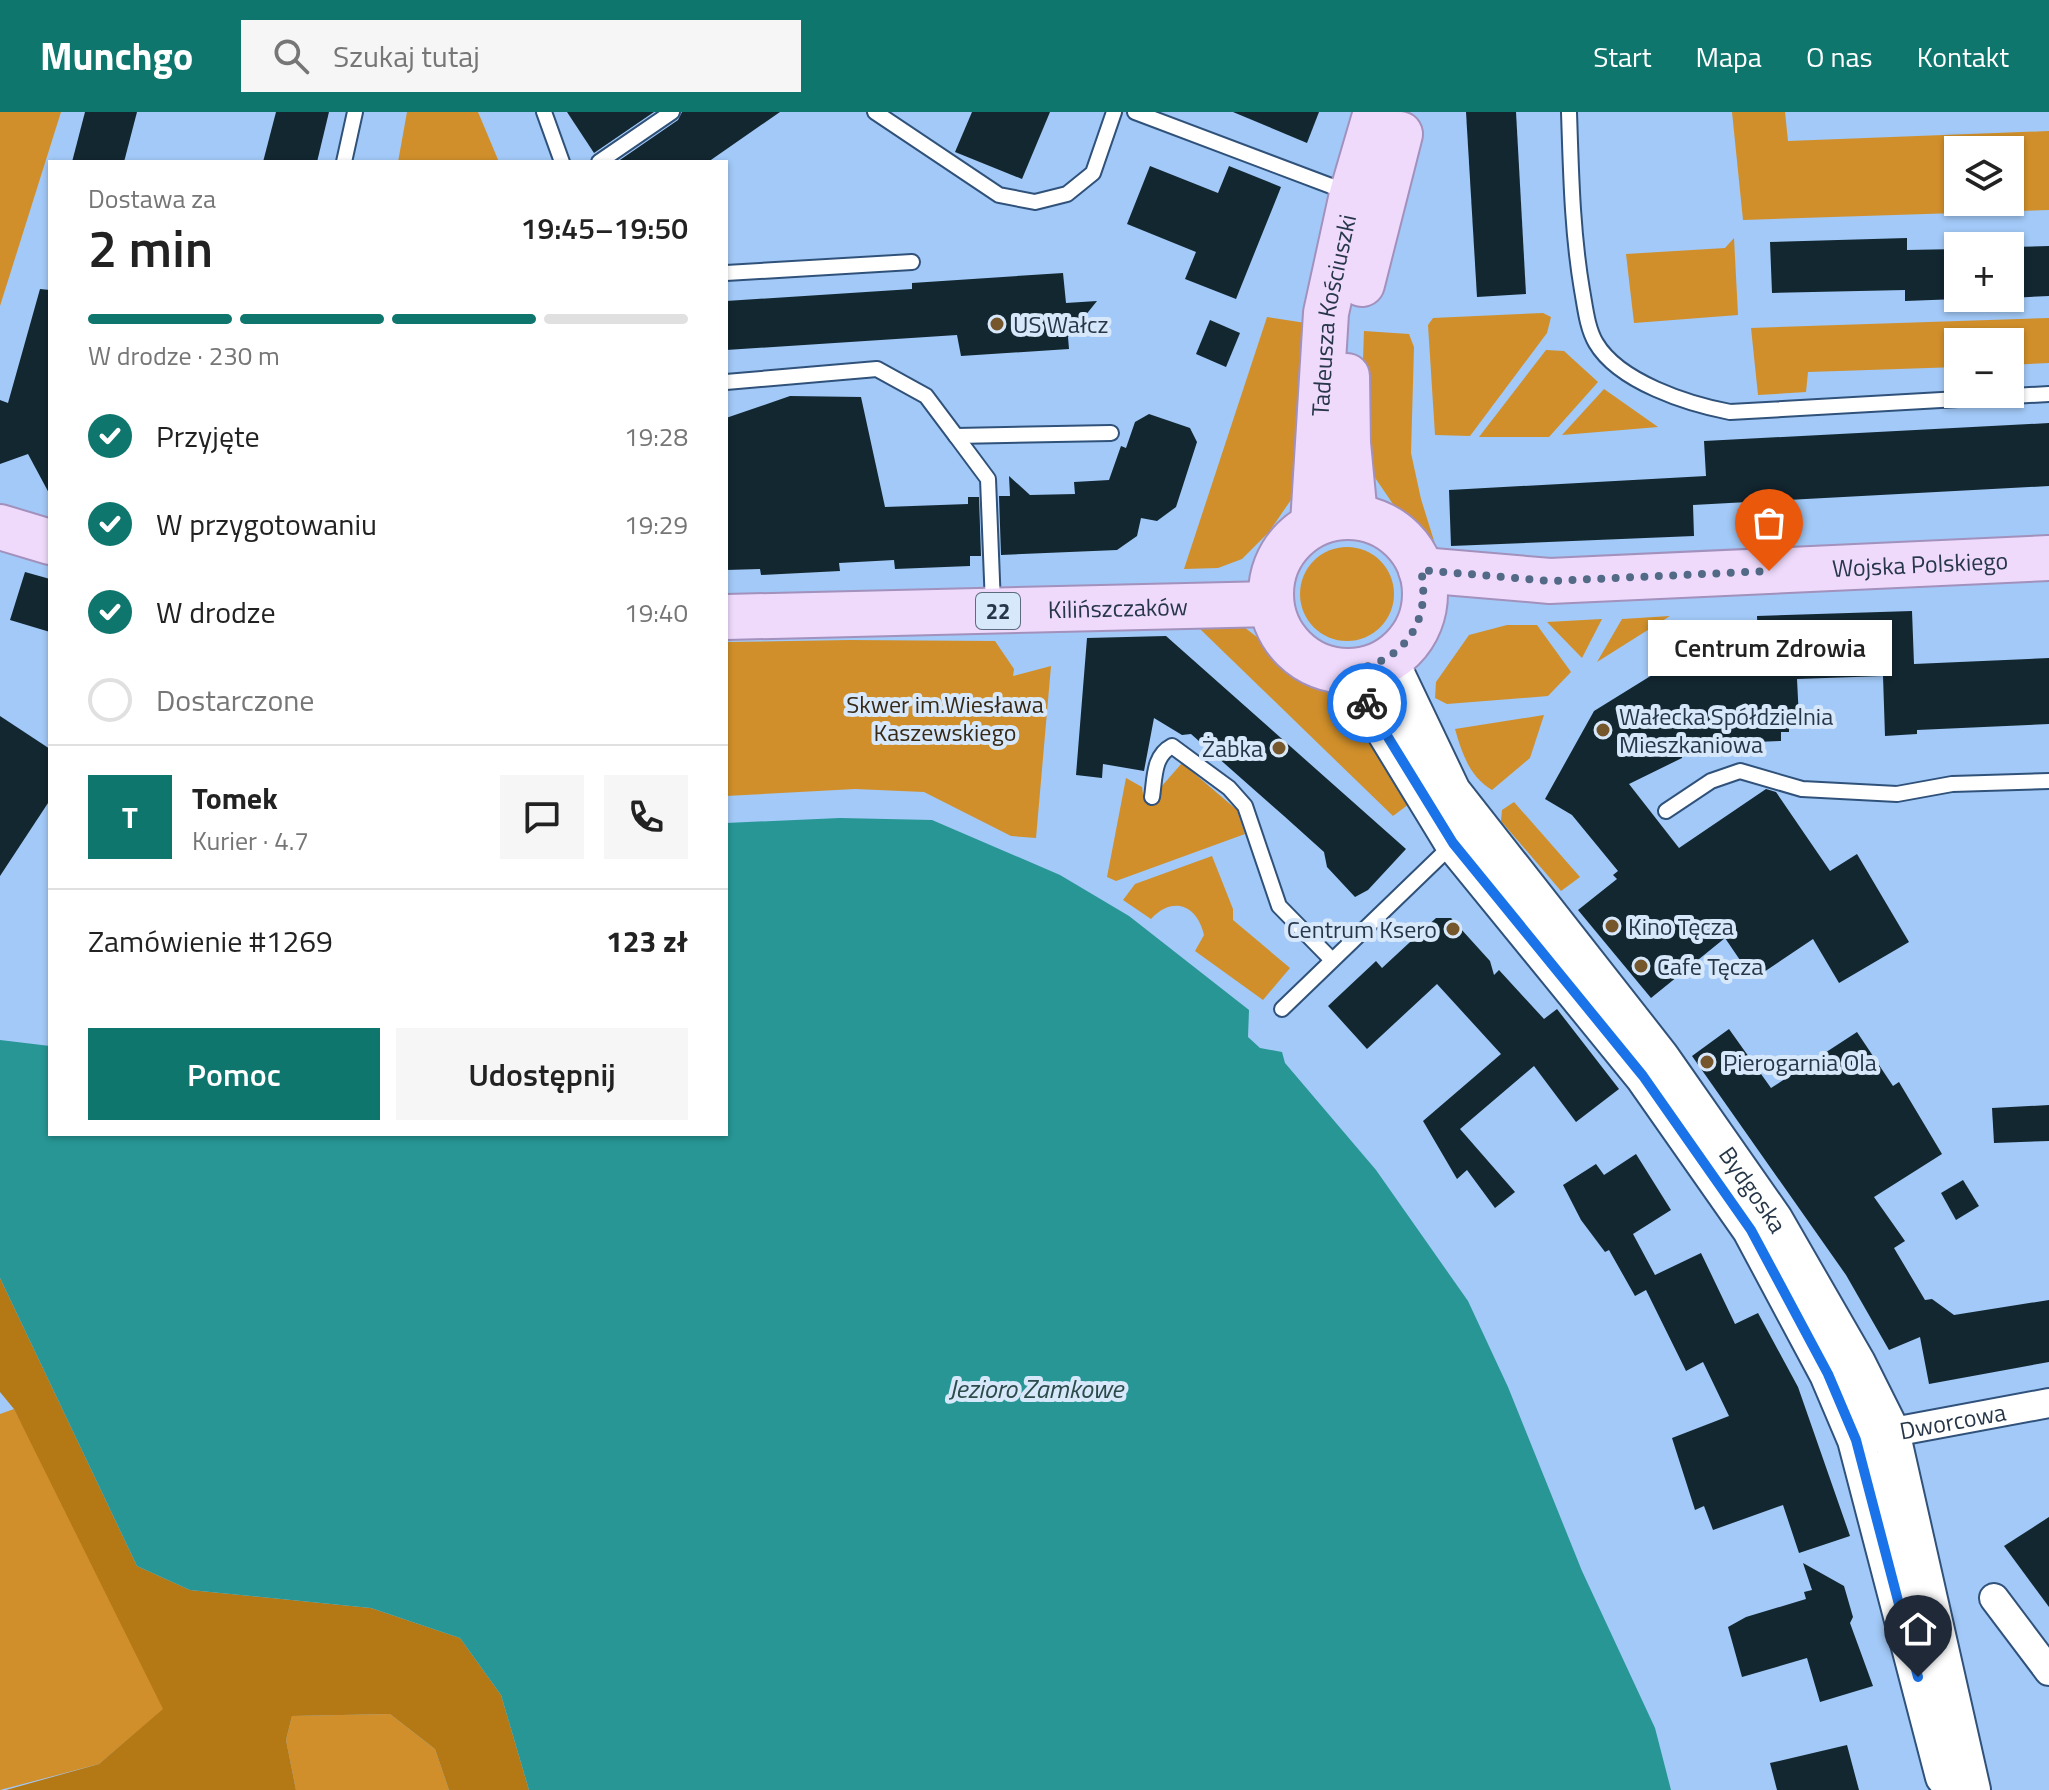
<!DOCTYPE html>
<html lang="pl">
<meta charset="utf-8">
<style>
:root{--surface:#fff;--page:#f6f6f6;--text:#222;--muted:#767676;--line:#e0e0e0;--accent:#0f766e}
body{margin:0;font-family:"Titillium Web",sans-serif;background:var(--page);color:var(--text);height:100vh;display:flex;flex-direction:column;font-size:30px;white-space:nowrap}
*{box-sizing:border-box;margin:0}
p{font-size:26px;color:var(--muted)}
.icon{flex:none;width:44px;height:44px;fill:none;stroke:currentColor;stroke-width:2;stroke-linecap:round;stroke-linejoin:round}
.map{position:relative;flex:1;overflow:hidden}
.drawer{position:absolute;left:48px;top:48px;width:680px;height:976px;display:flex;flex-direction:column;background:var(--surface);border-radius:0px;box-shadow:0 2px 6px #0004}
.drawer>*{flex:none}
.buttons{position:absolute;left:1944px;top:24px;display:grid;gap:16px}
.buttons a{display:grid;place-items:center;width:80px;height:80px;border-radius:0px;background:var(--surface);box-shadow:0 2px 6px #0004;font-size:40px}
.pin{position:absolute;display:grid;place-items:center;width:68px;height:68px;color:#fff;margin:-82px -34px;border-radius:50% 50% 50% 0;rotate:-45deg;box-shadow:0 0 8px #0007}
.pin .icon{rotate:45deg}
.courier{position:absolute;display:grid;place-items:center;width:80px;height:80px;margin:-40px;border:6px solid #1a73e8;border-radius:50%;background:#fff;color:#222;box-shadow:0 2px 10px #0007}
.bubble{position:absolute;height:56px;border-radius:0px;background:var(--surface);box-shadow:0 2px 6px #0004;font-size:26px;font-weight:600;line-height:56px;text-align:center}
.headline em{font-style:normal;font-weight:600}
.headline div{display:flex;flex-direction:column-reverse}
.headline{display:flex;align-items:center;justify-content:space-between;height:136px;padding:0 40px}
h1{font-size:52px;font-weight:600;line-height:60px}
.bar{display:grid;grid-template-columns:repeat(4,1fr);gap:12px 8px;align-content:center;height:96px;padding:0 40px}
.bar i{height:10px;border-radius:6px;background:var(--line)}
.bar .active{background:var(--accent)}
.bar p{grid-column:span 4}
.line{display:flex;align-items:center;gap:20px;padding:0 40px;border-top:2px solid var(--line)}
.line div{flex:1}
.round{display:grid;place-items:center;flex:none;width:84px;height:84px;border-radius:0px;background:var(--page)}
ol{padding:0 40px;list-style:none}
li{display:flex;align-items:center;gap:24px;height:88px}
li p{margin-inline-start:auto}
li .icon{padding:8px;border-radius:50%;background:var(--accent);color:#fff;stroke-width:4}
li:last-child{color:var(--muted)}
li i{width:44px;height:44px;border:4px solid var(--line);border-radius:50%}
.button{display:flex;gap:16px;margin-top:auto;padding:16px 40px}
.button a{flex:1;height:92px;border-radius:0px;background:var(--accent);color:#fff;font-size:32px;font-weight:600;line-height:92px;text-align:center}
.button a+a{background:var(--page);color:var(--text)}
header{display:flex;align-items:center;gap:48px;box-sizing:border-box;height:112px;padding:0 40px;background:var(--accent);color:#fff}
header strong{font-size:38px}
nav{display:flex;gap:44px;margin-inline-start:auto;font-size:28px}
.search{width:560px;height:72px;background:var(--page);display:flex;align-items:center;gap:20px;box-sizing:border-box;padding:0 28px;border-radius:0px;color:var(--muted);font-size:30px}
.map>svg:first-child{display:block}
.green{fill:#d08f2b;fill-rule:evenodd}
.forest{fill:#b47914}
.water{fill:#279694}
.building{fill:#132731}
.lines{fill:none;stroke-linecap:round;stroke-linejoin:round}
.service-casing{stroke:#30527a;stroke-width:18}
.minor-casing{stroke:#30527a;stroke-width:32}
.tertiary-casing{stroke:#30527a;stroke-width:40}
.primary-casing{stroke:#a291bc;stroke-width:48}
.service{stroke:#fff;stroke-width:14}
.minor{stroke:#fff;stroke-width:28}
.tertiary{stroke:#fff;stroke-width:36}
.primary{stroke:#efdafc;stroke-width:44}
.done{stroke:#526a86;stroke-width:8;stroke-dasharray:0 14.4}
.route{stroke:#1a73e8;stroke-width:10}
.poi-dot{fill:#76572c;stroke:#d8e8fb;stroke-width:3}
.labels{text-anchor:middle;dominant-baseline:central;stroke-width:8;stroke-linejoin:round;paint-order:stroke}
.shield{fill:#d8e8fb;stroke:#5c6c7e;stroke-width:2}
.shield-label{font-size:22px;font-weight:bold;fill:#273749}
.street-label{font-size:24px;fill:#273749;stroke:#d8e8fb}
.poi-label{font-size:24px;fill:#273749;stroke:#d8e8fb;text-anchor:start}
.park-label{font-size:24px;fill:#372916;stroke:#d8e8fb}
.water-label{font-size:26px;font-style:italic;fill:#2c4c4a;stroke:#d8e8fb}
</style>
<header>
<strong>Munchgo</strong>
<div class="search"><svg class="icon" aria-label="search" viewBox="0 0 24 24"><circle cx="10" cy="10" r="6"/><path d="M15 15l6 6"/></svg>Szukaj tutaj</div>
<nav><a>Start</a><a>Mapa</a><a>O nas</a><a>Kontakt</a></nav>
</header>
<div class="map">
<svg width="2049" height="1678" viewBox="0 0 2049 1678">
<rect width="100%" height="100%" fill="#a2c9f7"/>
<g class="green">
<polygon points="0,0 61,0 0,194"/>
<polygon points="407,0 478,0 499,50 398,50"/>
<path d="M1732,0H1785L1788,29L2049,19V98L1743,108ZM1958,38H2010V90H1958Z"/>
<polygon points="1734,126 1738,203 1634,211 1626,142 1725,136"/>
<polygon points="1543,201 1551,205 1547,221 1470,324 1435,323 1428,213 1433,206"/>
<polygon points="1267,205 1312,212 1297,379 1269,420 1242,447 1218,456 1184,457"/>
<polygon points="2049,206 2049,251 2010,253 2010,230 1958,230 1958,255 1808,260 1806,280 1758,283 1751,216"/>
<polygon points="1364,219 1409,222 1414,235 1411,341 1421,387 1435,432 1410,417 1365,351 1360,331"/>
<polygon points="1546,238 1564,239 1598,270 1549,325 1479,325"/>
<polygon points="1604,277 1658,315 1562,323"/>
<circle cx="1347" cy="482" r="47"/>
<polygon points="1670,504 1597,550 1622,507"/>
<polygon points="1602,507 1582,546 1547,510"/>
<polygon points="1227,509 1244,515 1347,595 1413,689 1393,704 1200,517"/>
<polygon points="1507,513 1537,513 1571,560 1548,584 1447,592 1435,586 1436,570 1469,523"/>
<polygon points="849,528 995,529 1014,557 1013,564 1051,554 1036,726 1011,724 924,680 855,677 726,684 726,530"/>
<path d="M1544,603L1530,646L1492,678C1470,665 1462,642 1455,617Z"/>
<polygon points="1182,651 1237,698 1245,722 1116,769 1107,765 1126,666 1142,675 1144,689 1158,691 1161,675"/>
<polygon points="1514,690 1580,765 1561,779 1501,709 1502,698"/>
<path d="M1212,744L1233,797V808L1290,856L1263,888L1195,839L1204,823C1197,792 1172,784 1151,807L1123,788L1135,772Z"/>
<polygon points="14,1297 103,1463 164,1597 99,1652 0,1678 0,1302"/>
<polygon points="390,1602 435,1637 449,1678 296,1678 286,1628 292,1604"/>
</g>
<polygon class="forest" points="0,1166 137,1454 190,1478 371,1496 460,1526 501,1583 529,1678 449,1678 435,1637 390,1602 292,1604 286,1628 296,1678 6,1678 99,1652 163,1597 14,1297 0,1280"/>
<polygon class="water" points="840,706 932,708 1060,763 1129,804 1249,898 1248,925 1260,936 1282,940 1285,951 1376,1058 1468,1189 1508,1275 1582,1459 1655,1616 1671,1678 529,1678 501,1583 460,1526 371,1496 190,1478 137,1454 0,1166 0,928 50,934 50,1022 726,1022 726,711"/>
<g class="building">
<polygon points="85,0 137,0 124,50 72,50"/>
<polygon points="276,0 329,0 317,50 263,50"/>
<polygon points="567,0 654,0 594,41"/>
<polygon points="682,0 780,0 708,50 617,50 678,8"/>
<polygon points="972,0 1050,0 1022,67 955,40"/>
<polygon points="1233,0 1319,0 1307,31"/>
<polygon points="1466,0 1516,0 1526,182 1477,185"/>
<polygon points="1150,54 1218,81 1229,54 1281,75 1236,187 1185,167 1196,140 1127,112"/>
<polygon points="1907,126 1907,138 1958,137 1958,187 1905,189 1905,178 1772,181 1770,130"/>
<polygon points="2049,134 2049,184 2010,186 2010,135"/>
<polygon points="1063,161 1066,191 1097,189 1068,225 1069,237 961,244 957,223 726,238 726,189 912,177 912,171"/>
<polygon points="40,177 50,178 50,383 28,342 0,352 0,288 8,291"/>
<polygon points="1210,208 1240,221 1226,255 1196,242"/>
<polygon points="790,284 861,285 885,395 968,392 968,385 979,385 981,444 970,444 970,454 895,457 894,448 839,451 840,459 761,463 760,457 726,458 726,306"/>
<polygon points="1149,302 1190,316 1197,330 1176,395 1157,409 1141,406 1137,424 1117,438 1001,443 999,384 1010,384 1009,364 1030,383 1075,382 1074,370 1109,368 1121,334 1126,336 1135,310"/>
<polygon points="2049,311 2049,374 1693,393 1694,424 1451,434 1449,378 1706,364 1704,329"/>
<polygon points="25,460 50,467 50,520 10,508"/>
<polygon points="1912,499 1914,552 2049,546 2049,612 1917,618 1917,622 1885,624 1883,564 1797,567 1799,607 1789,607 1789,620 1781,620 1781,629 1683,633 1682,646 1629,672 1679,736 1766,677 1776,680 1830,759 1857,742 1909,830 1839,871 1813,827 1761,862 1752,849 1744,854 1725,826 1651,886 1578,798 1617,767 1613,763 1618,759 1572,703 1545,687 1594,599 1657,560 1759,556 1757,504"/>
<polygon points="1166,524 1406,737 1368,778 1355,785 1327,755 1324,740 1284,704 1191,622 1182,623 1154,606 1144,659 1103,652 1102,666 1076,663 1087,526"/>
<polygon points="0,604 50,637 50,688 0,764"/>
<polygon points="1436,806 1451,806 1490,849 1494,863 1499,858 1544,907 1557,897 1619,977 1576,1010 1534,954 1460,1017 1515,1080 1495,1096 1467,1058 1457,1067 1423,1009 1501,942 1437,872 1367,937 1328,894 1376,849 1382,856"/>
<polygon points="1729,917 1771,976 1857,920 1893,974 1899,970 1942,1042 1874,1085 1905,1129 1894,1136 1925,1188 1932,1187 1954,1203 2049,1188 2049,1250 1929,1272 1920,1225 1889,1238 1846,1163 1692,944"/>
<polygon points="2049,993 2049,1029 1994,1031 1992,996"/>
<polygon points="1636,1042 1671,1098 1633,1122 1655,1163 1701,1141 1735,1212 1758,1201 1798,1275 1850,1424 1799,1441 1783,1393 1713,1418 1704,1394 1695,1398 1672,1326 1729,1304 1703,1250 1686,1259 1646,1178 1635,1184 1609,1138 1605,1140 1581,1108 1563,1073 1596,1052 1604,1063"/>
<polygon points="1963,1068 1979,1094 1956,1108 1941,1081"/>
<polygon points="2049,1405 2049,1495 2004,1434"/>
<polygon points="1803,1451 1844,1474 1853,1505 1850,1511 1873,1574 1820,1590 1807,1546 1742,1565 1728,1515 1746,1505 1806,1487 1804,1480 1812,1478"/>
<polygon points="1847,1633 1859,1678 1777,1678 1770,1651"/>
</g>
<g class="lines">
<defs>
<g id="service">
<polyline points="544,0 562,50"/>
<polyline points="875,0 999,83 1035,90 1067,82 1093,61 1114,0"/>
<polyline points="1135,0 1347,80"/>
<path d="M1569,0C1571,60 1572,119 1582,178C1585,194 1587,216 1596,231C1619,270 1688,292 1730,300L2049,282"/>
<polyline points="344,50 355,0"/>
<polyline points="599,50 672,0"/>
<polyline points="726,161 912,150"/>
<polyline points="726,270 877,257 926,284 956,324 1111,321"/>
<polyline points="956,324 988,367 993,493"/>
<path d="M1152,685C1155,666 1153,644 1172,634L1229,676L1245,694L1279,794L1331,847"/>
<polyline points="1666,699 1711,669 1740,659 1802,677 1897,682 1952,672 2049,669"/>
<polyline points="1282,897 1453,732"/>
</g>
<g id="minor">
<path id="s1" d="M1872,1324L2049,1291"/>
<polyline points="1994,1486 2049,1559"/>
</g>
<g id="tertiary">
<path id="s2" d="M1389,547L1452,679L1660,944L1774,1107L1857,1251L1891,1319L1972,1678"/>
<polyline points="1348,559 1453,731 1643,964 1751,1118 1828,1262 1856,1328 1944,1665"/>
</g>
<g id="primary">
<polyline points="1362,172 1400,22"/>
<polyline points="1347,264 1348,331 1355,405"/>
<circle cx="1348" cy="482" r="77"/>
<path id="s3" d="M1313,412L1326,201L1352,82L1376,0"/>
<polyline points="0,415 50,430"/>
<path id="s4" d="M1421,458L1550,469L2049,446"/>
<path id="s5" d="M726,505L1271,492"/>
</g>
</defs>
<use href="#service" class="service-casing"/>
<use href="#minor" class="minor-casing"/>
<use href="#tertiary" class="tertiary-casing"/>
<use href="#primary" class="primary-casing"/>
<use href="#service" class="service"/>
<use href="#minor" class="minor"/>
<use href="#tertiary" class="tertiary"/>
<use href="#primary" class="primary"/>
</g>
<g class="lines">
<path class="done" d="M1367,591L1348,559C1402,551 1432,512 1421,458L1550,469L1769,459"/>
<polyline class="route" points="1367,591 1453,731 1643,964 1751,1118 1828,1262 1856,1328 1918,1565"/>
</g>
<g class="poi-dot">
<circle cx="997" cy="212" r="8"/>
<circle cx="1603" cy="618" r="8"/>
<circle cx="1279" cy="636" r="8"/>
<circle cx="1612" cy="814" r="8"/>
<circle cx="1453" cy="817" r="8"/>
<circle cx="1641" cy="854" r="8"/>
<circle cx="1707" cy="950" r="8"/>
</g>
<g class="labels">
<rect class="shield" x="976" y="481" width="44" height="36" rx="6"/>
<g class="shield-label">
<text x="998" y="499">22</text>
</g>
<g class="street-label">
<text stroke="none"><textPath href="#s3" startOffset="210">Tadeusza Kościuszki</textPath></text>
<text stroke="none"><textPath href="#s4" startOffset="500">Wojska Polskiego</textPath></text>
<text stroke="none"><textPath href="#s5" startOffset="392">Kilińszczaków</textPath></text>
<text stroke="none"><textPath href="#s2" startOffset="646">Bydgoska</textPath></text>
<text stroke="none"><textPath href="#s1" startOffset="82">Dworcowa</textPath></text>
</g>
<g class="poi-label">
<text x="1013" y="212">US Wałcz</text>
<text x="1619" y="604">Wałecka Spółdzielnia<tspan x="1619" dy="28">Mieszkaniowa</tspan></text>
<text x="1263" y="636" text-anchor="end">Żabka</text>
<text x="1628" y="814">Kino Tęcza</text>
<text x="1437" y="817" text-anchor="end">Centrum Ksero</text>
<text x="1657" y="854">Cafe Tęcza</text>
<text x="1723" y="950">Pierogarnia Ola</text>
</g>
<g class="park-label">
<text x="945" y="592">Skwer im.Wiesława<tspan x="945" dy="28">Kaszewskiego</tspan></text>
</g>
<g class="water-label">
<text x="1036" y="1276">Jezioro Zamkowe</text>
</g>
</g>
</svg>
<div class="buttons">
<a><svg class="icon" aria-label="layers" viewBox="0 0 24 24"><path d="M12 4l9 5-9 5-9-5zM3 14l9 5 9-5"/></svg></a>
<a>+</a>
<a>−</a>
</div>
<div class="pin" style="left:1769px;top:459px;background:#ea580c"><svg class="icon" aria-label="bag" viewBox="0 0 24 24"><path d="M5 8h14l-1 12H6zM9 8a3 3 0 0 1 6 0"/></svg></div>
<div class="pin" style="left:1918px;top:1565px;background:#1f2937"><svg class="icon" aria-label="home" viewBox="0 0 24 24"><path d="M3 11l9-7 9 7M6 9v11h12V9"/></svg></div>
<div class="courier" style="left:1367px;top:591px"><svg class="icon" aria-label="bike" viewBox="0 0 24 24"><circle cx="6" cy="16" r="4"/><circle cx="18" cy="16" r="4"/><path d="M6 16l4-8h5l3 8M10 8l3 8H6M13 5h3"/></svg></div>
<div class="bubble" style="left:1648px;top:508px;width:244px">Centrum Zdrowia</div>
<section class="drawer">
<div class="headline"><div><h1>2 min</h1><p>Dostawa za</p></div><em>19:45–19:50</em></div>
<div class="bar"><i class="active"></i><i class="active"></i><i class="active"></i><i></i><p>W drodze · 230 m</p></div>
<ol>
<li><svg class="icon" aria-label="check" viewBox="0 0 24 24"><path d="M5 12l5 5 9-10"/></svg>Przyjęte<p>19:28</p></li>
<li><svg class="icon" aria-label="check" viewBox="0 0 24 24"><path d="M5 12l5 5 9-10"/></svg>W przygotowaniu<p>19:29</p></li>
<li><svg class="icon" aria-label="check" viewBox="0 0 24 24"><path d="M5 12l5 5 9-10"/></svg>W drodze<p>19:40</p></li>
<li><i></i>Dostarczone</li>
</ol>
<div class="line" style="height:144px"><b class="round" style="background:var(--accent);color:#fff">T</b><div><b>Tomek</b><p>Kurier · 4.7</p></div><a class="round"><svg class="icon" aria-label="chat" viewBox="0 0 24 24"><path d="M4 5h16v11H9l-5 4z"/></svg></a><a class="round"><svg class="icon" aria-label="phone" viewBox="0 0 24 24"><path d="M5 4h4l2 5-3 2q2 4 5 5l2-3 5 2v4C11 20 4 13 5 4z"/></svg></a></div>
<div class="line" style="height:104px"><div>Zamówienie #1269</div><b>123 zł</b></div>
<div class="button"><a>Pomoc</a><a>Udostępnij</a></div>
</section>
</div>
